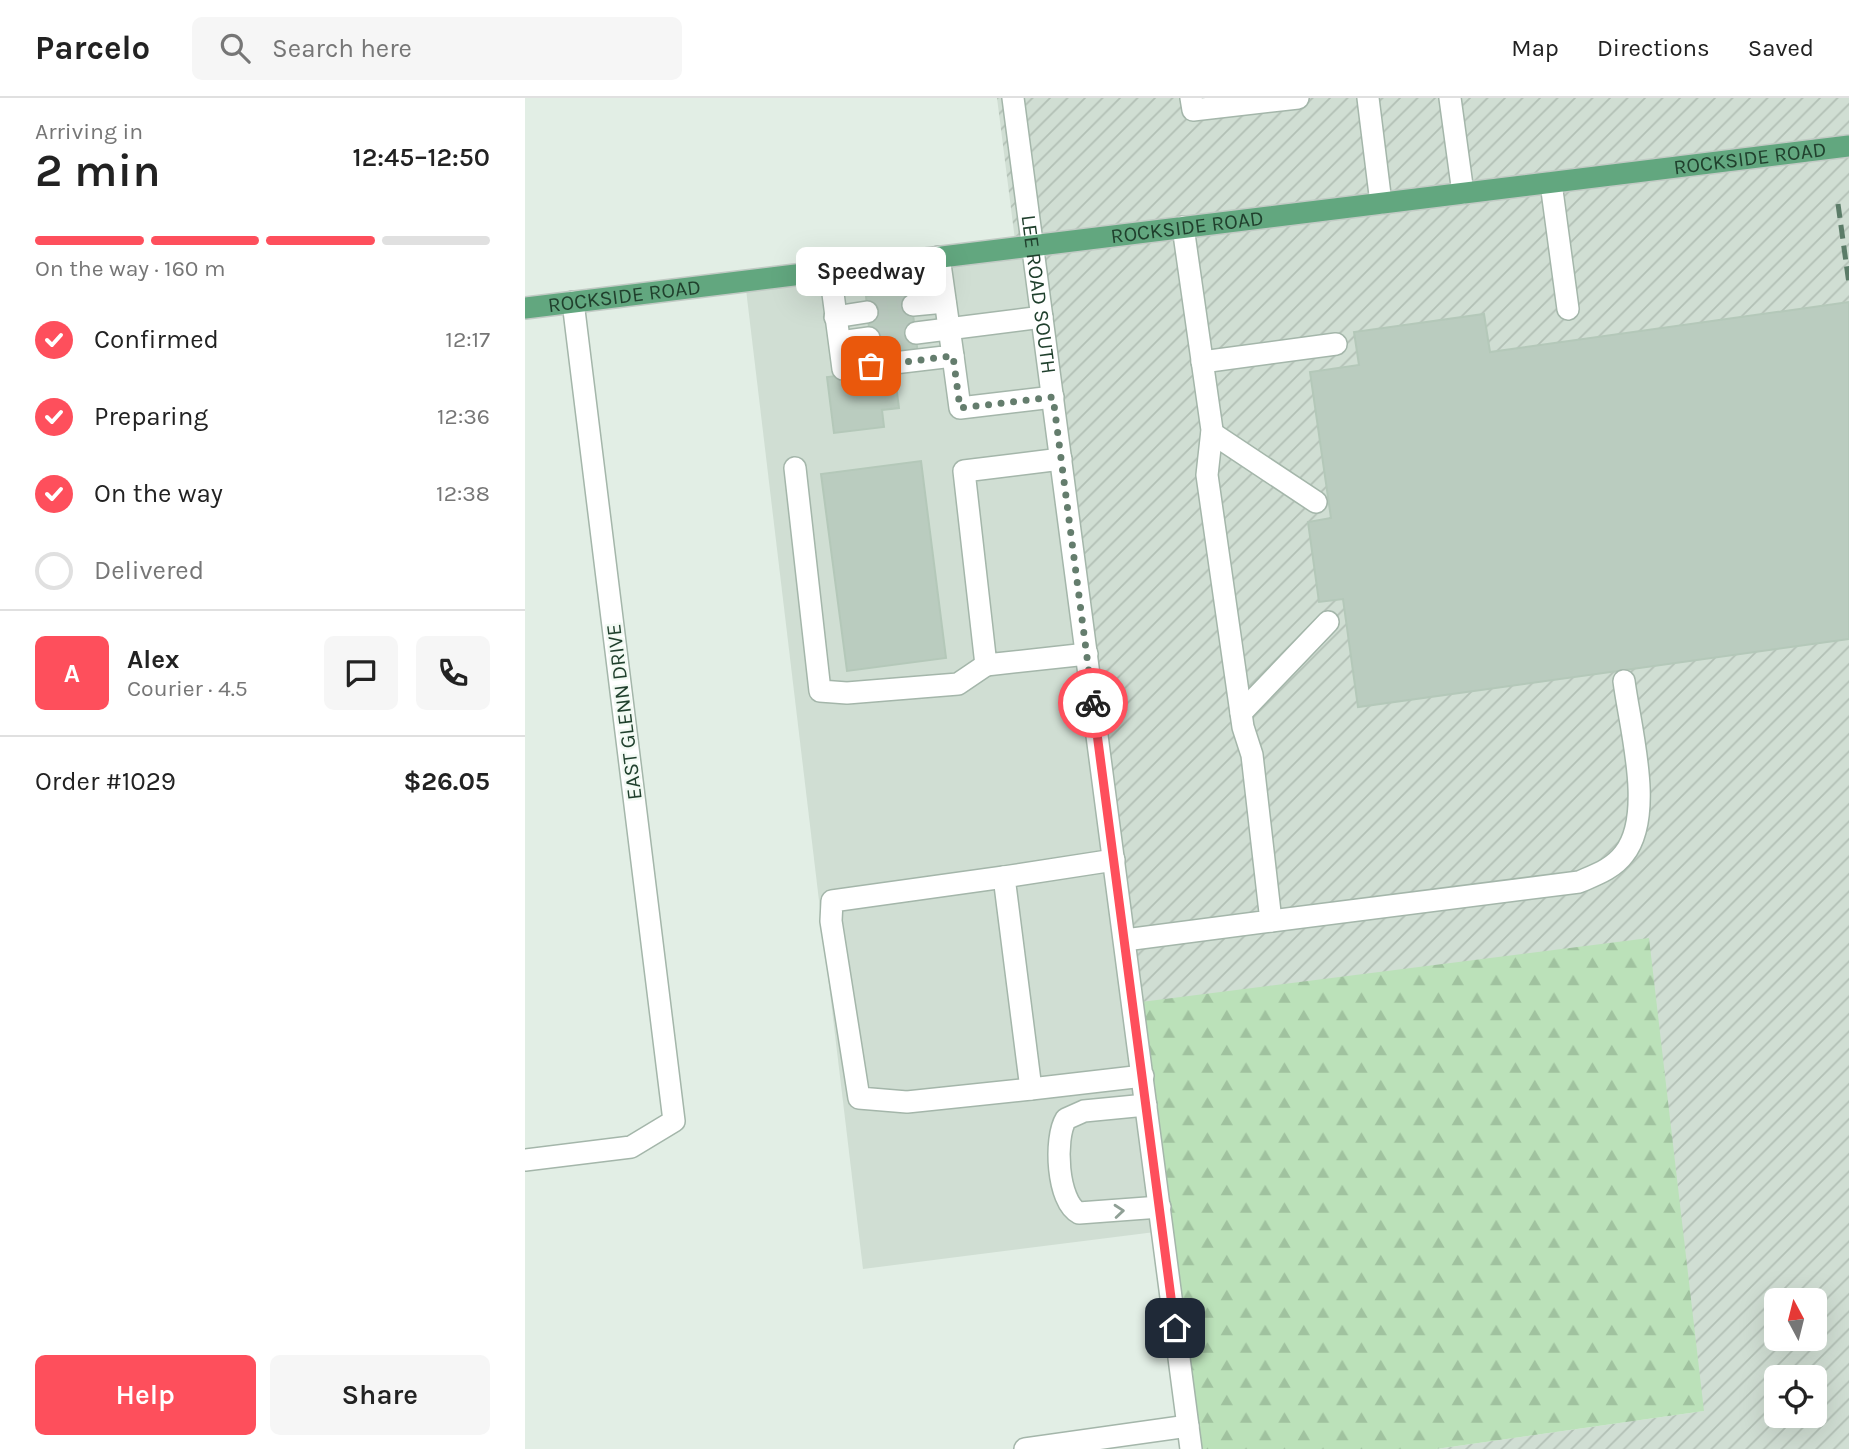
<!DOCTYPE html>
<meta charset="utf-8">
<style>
:root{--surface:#fff;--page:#f6f6f6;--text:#222;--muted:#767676;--line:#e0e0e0;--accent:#fe4f5c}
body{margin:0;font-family:Karla,sans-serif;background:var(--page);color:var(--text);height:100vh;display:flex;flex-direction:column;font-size:26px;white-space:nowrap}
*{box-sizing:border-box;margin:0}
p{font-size:23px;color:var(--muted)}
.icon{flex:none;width:38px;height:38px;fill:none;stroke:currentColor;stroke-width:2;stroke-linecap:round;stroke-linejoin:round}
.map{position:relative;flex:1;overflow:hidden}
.drawer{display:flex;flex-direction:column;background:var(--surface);width:525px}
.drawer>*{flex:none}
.needle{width:46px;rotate:353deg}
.tools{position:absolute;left:1239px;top:1190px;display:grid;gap:14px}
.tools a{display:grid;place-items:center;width:63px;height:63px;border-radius:10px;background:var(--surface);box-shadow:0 7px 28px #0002;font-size:35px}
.pin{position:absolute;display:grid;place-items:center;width:60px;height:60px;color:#fff;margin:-30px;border-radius:14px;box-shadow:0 4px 10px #0006}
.courier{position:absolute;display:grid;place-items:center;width:70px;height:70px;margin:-35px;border:5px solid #fe4f5c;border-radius:50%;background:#fff;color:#222;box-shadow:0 2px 9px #0007}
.bubble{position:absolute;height:49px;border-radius:10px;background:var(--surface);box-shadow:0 7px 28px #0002;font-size:23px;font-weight:600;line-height:49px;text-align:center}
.headline em{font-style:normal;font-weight:600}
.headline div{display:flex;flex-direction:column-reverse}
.headline{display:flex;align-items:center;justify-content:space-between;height:119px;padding:0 35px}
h1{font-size:46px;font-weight:600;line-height:52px}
.bar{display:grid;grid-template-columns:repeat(4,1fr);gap:10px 7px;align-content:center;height:84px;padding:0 35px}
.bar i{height:9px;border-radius:5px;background:var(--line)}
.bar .active{background:var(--accent)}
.bar p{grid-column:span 4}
.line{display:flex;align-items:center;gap:18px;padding:0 35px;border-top:2px solid var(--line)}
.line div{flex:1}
.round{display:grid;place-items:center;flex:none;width:74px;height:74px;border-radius:10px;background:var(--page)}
ol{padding:0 35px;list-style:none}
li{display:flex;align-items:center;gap:21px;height:77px}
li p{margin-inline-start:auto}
li .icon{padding:7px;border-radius:50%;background:var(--accent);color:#fff;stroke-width:4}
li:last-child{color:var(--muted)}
li i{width:38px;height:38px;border:4px solid var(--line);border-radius:50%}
.primary-button{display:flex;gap:14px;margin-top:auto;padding:14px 35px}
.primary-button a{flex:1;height:80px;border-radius:10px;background:var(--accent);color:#fff;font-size:28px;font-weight:600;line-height:80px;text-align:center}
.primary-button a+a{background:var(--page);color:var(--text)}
header{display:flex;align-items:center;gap:42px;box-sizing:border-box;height:98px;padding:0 35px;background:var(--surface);border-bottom:2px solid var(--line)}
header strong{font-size:33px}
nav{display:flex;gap:38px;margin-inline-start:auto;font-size:24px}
.search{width:490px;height:63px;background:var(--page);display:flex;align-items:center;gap:18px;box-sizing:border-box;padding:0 24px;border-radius:10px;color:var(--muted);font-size:26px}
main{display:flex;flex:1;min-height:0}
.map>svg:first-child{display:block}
.built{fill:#d0ded3}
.industrial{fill:url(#industrial-furrows);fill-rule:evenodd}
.forest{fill:url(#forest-firs)}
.building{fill:#baccbf;stroke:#b4c8b9;stroke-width:2}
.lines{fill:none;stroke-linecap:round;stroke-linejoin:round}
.minor-tunnel{stroke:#bbcbc0;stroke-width:21;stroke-dasharray:21 10;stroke-linecap:butt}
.minor-casing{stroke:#a4b6aa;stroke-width:24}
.major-casing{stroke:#c1cac4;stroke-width:24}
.minor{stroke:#fff;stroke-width:21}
.major{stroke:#62a77f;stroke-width:21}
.rail{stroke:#5b7c68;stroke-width:5;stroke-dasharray:14 7;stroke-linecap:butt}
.oneway{stroke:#90a096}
.done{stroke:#647d6d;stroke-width:7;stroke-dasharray:0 12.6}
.route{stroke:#fe4f5c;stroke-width:9}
.labels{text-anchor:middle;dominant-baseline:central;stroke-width:5;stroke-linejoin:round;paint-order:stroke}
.street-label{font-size:21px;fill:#20402d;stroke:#f3faf4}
</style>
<header>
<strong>Parcelo</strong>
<div class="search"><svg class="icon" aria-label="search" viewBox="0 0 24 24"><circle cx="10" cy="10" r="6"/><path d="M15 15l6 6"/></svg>Search here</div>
<nav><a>Map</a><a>Directions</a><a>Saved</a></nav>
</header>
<main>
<section class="drawer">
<div class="headline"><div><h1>2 min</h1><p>Arriving in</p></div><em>12:45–12:50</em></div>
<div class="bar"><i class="active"></i><i class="active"></i><i class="active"></i><i></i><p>On the way · 160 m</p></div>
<ol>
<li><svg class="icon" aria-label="check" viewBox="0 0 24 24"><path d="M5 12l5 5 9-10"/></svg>Confirmed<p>12:17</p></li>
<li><svg class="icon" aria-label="check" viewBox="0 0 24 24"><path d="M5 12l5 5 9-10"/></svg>Preparing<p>12:36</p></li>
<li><svg class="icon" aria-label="check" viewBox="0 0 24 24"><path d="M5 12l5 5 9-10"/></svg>On the way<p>12:38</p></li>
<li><i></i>Delivered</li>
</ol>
<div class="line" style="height:126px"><b class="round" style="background:var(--accent);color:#fff">A</b><div><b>Alex</b><p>Courier · 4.5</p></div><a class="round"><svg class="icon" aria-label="chat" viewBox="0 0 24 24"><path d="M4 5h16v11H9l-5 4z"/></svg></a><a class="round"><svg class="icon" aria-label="phone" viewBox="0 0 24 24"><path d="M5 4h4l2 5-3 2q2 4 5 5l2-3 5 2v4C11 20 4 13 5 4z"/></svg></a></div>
<div class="line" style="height:91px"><div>Order #1029</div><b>$26.05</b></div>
<div class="primary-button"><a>Help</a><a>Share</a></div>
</section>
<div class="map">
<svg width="1324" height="1351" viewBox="0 0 1324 1351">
<defs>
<pattern id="industrial-furrows" width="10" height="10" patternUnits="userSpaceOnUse" patternTransform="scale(1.75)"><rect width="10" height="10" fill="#d0ded3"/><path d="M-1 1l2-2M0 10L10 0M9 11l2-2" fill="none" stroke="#b2c0b5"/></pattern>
<pattern id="forest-firs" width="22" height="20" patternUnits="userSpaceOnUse" patternTransform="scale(1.75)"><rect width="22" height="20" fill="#bbe1b9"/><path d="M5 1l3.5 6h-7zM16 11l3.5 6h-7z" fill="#a0c29f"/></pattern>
</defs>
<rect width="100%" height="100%" fill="#e2eee5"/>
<polygon class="built" points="508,148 638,1133 338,1171 220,183"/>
<path class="industrial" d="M472,0H1324V1351H911L1179,1313L608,905L508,148L491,150ZM1251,1202H1290V1241H1251ZM1251,1279H1290V1318H1251Z"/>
<polygon class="forest" points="1124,840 1179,1313 911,1351 666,1351 608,905"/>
<g class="building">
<polygon points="385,192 393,257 347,263 341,198"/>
<polygon points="1324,204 1324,541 833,609 818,501 794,504 783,424 806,420 785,274 834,267 829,234 959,216 965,254"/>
<polygon points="369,271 374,310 357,312 359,329 309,335 302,279"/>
<polygon points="396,363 421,560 322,573 296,376"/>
</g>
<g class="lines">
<g class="minor-tunnel">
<polyline points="342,214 388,207"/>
<polyline points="344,240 391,235"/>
</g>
<defs>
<g id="minor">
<path id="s1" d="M488,0L666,1351"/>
<polyline points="666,0 668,12 773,0"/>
<polyline points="843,0 856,105"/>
<polyline points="925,0 938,95"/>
<polyline points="1026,85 1043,211"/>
<polyline points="305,173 318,271 428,258 414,159"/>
<polyline points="388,207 420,204"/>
<polyline points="310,219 342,214"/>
<polyline points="391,235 517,219"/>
<polyline points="315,244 344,240"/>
<polyline points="428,258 435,310 528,299"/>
<polyline points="677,264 811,246"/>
<polyline points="687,335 791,404"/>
<polyline points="536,361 439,373 461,567 562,556"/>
<polyline points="270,370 295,593 322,595 433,586 461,567"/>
<polyline points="716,615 803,524"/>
<polyline points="589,762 479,779 506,991 618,978"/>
<polyline points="479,779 307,803 306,823 334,1000 382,1004 506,991"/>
<path d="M746,823L1054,784C1070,777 1088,771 1099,756C1130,717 1105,630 1099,583"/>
<polyline points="600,842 746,823 727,657 718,629 682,377 687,332 658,129"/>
<path d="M621,1007L559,1013L541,1021C529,1040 532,1104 554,1115L635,1109"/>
<polyline points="0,1062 106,1049 149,1023 48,204"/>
<polyline points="500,1351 663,1328"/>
</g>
<g id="major">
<path id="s2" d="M0,210L1324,48"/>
</g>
</defs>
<use href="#minor" class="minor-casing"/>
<use href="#major" class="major-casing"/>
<use href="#minor" class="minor"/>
<use href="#major" class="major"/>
<polyline class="rail" points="1313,106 1324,186"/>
</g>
<defs><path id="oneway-chevron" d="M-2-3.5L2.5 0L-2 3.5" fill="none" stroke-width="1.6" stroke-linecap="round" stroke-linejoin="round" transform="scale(1.75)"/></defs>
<use class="oneway" href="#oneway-chevron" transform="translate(594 1113) rotate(-5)"/>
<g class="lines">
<polyline class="done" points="346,268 428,258 435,310 528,299 568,605"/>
<polyline class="route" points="568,605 650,1230"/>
</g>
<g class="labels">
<g class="street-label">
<text stroke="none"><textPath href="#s2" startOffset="1234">ROCKSIDE ROAD</textPath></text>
<text stroke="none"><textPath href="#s2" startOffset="667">ROCKSIDE ROAD</textPath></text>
<text stroke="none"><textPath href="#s1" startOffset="198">LEE ROAD SOUTH</textPath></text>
<text stroke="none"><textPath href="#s2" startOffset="100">ROCKSIDE ROAD</textPath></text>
<text transform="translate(99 614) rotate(-97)">EAST GLENN DRIVE</text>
</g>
</g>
</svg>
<div class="tools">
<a><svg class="needle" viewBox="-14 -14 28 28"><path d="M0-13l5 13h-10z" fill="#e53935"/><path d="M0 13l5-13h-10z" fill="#767676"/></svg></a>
<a><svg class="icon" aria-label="locate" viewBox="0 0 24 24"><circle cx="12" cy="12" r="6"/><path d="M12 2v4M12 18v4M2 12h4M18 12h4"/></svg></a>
</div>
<div class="pin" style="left:346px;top:268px;background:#ea580c"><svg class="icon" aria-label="bag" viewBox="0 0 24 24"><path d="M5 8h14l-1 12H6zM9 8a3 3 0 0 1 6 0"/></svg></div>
<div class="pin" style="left:650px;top:1230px;background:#1f2937"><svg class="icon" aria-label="home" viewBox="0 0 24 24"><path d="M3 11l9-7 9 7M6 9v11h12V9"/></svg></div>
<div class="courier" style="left:568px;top:605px"><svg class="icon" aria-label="bike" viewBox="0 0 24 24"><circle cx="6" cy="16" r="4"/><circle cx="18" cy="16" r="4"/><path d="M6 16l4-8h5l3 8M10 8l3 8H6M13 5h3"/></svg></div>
<div class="bubble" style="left:271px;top:149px;width:150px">Speedway</div>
</div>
</main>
